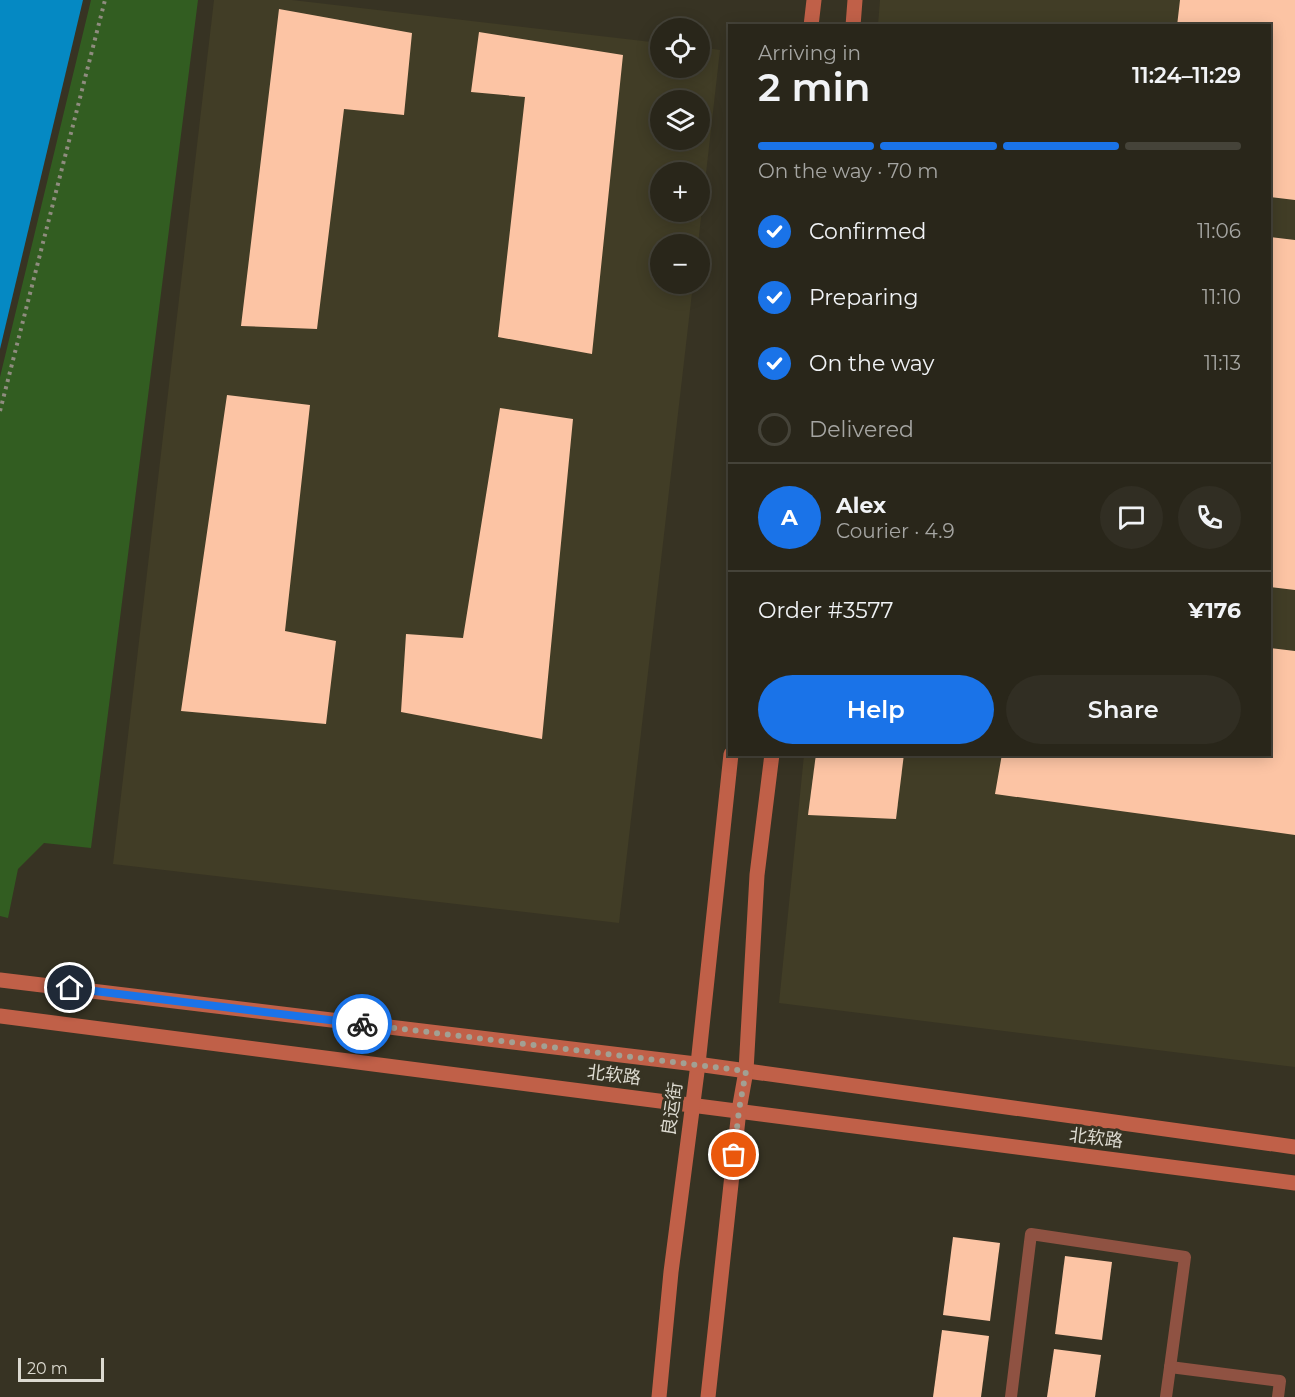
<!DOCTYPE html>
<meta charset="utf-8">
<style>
:root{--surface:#29261a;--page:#312e23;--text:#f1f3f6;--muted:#a5a5a2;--line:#454339;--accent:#1a73e8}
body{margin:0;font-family:Montserrat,"Noto Sans SC",sans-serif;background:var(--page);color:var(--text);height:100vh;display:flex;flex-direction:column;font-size:22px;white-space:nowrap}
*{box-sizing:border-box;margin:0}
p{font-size:20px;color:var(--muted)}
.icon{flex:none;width:33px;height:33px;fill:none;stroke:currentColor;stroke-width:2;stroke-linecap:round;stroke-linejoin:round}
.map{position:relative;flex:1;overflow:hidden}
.sheet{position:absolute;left:728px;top:24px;width:543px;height:732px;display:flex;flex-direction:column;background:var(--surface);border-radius:0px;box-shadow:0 3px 15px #0003,0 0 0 2px var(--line)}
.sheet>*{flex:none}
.tools{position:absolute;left:650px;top:18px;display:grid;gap:12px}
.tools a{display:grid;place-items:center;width:60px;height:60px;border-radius:50%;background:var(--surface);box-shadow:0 3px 15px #0003,0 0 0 2px var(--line);font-size:30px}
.scale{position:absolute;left:18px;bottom:15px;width:86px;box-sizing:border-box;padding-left:6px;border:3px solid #dcdad0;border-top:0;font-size:16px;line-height:21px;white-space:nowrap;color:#dcdad0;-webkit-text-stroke:4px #373323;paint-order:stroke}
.pin{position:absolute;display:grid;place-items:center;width:51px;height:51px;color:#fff;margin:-26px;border:3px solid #fff;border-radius:50%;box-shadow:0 2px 6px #0007}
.courier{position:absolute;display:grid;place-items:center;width:60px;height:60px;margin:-30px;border:4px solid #1a73e8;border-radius:50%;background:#fff;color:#222;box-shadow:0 2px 8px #0007}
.summary em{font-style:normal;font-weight:600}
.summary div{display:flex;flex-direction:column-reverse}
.summary{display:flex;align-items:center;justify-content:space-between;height:102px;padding:0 30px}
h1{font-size:39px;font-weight:600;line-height:45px}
.bar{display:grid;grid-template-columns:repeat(4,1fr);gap:9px 6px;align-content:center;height:72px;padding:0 30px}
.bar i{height:8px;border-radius:4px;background:var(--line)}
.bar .on{background:var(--accent)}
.bar p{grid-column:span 4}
.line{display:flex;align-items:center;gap:15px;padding:0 30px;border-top:2px solid var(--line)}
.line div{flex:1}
.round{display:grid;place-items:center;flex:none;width:63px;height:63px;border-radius:32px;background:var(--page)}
ol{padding:0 30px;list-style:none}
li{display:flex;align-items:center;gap:18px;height:66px}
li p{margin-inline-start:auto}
li .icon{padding:6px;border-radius:50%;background:var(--accent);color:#fff;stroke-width:4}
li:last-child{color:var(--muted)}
li i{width:33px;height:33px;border:3px solid var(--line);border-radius:50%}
.primary-button{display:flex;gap:12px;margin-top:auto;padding:12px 30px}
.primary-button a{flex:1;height:69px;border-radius:36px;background:var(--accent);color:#fff;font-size:24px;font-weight:600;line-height:69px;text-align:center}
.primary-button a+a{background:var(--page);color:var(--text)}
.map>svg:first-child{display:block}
.built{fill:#413d26;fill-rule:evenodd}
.green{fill:#325d21}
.water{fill:#0589c3}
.building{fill:#fcc4a4}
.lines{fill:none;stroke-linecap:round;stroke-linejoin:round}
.path{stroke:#8f8c7f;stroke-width:4;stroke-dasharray:3 4.5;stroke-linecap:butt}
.lane{stroke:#8f5242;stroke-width:12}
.secondary{stroke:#c06048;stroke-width:15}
.done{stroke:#a2a093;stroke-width:6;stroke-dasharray:0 10.8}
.route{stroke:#1a73e8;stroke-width:8}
.labels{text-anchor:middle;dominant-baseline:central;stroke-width:6;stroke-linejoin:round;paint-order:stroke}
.street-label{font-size:18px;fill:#dcdad0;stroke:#373323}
</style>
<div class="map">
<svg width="1295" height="1397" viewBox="0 0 1295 1397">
<rect width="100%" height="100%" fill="#373323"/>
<g class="built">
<path d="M214,0H292L660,43V68H699V47L720,50L698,244H660V284H693L619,923L113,864ZM660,100H699V140H660ZM660,172H699V212H660Z"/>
<polygon points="880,0 1295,0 1295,1067 779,1003 804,755 1269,754 1269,26 878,25"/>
</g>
<polygon class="green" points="91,0 198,0 91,848 44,843 18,869 8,918 0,916 0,377"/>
<polygon class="water" points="0,0 83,0 0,349"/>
<g class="building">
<polygon points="1180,0 1295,0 1295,200 1269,197 1269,26 1177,26"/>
<polygon points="279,9 412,33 404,115 344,109 317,329 241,326"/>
<polygon points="479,32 623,55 592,354 498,337 525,97 471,92"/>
<polygon points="1269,237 1295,240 1295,590 1269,587"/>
<polygon points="227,395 310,405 285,631 336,641 326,724 181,711"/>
<polygon points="500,408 573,419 542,739 401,712 406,634 463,638"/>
<polygon points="1269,648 1295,651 1295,835 995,794 1002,754 1269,754"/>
<polygon points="816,754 904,754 896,819 808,815"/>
<polygon points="953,1237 1000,1243 990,1321 943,1315"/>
<polygon points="1065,1256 1112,1262 1102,1340 1055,1334"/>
<polygon points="942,1330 989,1336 981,1397 933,1397"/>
<polygon points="1054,1349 1101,1355 1095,1397 1047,1397"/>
</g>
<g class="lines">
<polyline class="path" points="0,411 105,0"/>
<g class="lane">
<polyline points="1170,1367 1280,1381 1278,1397"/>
<polyline points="1011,1397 1031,1234 1185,1257 1166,1397"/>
</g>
<g class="secondary">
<polyline points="811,26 814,0"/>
<polyline points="853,26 855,0"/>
<polyline points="0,980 704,1065 1295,1147"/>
<polyline points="0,1016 1295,1183"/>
<polyline points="659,1397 671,1272 698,1064 731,754"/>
<polyline points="708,1397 739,1110 746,1071 757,875 772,754"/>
</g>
</g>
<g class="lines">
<polyline class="done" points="362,1024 746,1071 739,1110 734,1155"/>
<polyline class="route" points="70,988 362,1024"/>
</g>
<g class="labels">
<g class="street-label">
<text transform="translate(614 1075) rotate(7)">北软路</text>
<text transform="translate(672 1109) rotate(-82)">良运街</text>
<text transform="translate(1096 1138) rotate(7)">北软路</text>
</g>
</g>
</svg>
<div class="tools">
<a><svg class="icon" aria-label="locate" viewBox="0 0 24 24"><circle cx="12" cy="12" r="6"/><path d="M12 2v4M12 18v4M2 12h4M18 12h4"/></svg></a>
<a><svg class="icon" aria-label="layers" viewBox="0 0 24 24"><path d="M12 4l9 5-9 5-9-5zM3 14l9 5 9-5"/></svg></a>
<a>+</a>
<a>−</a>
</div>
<div class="scale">20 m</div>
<div class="pin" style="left:734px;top:1155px;background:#ea580c"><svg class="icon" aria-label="bag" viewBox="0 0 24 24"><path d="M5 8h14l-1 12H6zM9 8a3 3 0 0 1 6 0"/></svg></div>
<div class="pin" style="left:70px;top:988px;background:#1f2937"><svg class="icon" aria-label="home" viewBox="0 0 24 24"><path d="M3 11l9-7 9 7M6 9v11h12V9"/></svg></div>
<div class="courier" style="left:362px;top:1024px"><svg class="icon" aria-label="bike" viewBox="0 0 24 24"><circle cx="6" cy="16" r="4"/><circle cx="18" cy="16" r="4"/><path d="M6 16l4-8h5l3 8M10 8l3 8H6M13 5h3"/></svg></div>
<section class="sheet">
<div class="summary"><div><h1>2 min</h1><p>Arriving in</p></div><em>11:24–11:29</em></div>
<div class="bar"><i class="on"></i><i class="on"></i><i class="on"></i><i></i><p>On the way · 70 m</p></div>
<ol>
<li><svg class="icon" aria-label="check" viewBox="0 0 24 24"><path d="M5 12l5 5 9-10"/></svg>Confirmed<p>11:06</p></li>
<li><svg class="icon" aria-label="check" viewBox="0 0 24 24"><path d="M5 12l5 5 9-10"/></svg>Preparing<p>11:10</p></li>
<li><svg class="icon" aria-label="check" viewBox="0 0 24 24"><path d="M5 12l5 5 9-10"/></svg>On the way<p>11:13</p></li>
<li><i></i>Delivered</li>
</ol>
<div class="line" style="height:108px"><b class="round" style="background:var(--accent);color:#fff">A</b><div><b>Alex</b><p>Courier · 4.9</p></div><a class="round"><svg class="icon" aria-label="chat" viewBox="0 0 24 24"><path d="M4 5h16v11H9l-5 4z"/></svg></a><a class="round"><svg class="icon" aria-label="phone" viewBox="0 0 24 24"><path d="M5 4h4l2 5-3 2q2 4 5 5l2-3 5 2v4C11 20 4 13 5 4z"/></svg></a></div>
<div class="line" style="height:78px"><div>Order #3577</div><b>¥176</b></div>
<div class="primary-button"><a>Help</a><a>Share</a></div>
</section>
</div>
